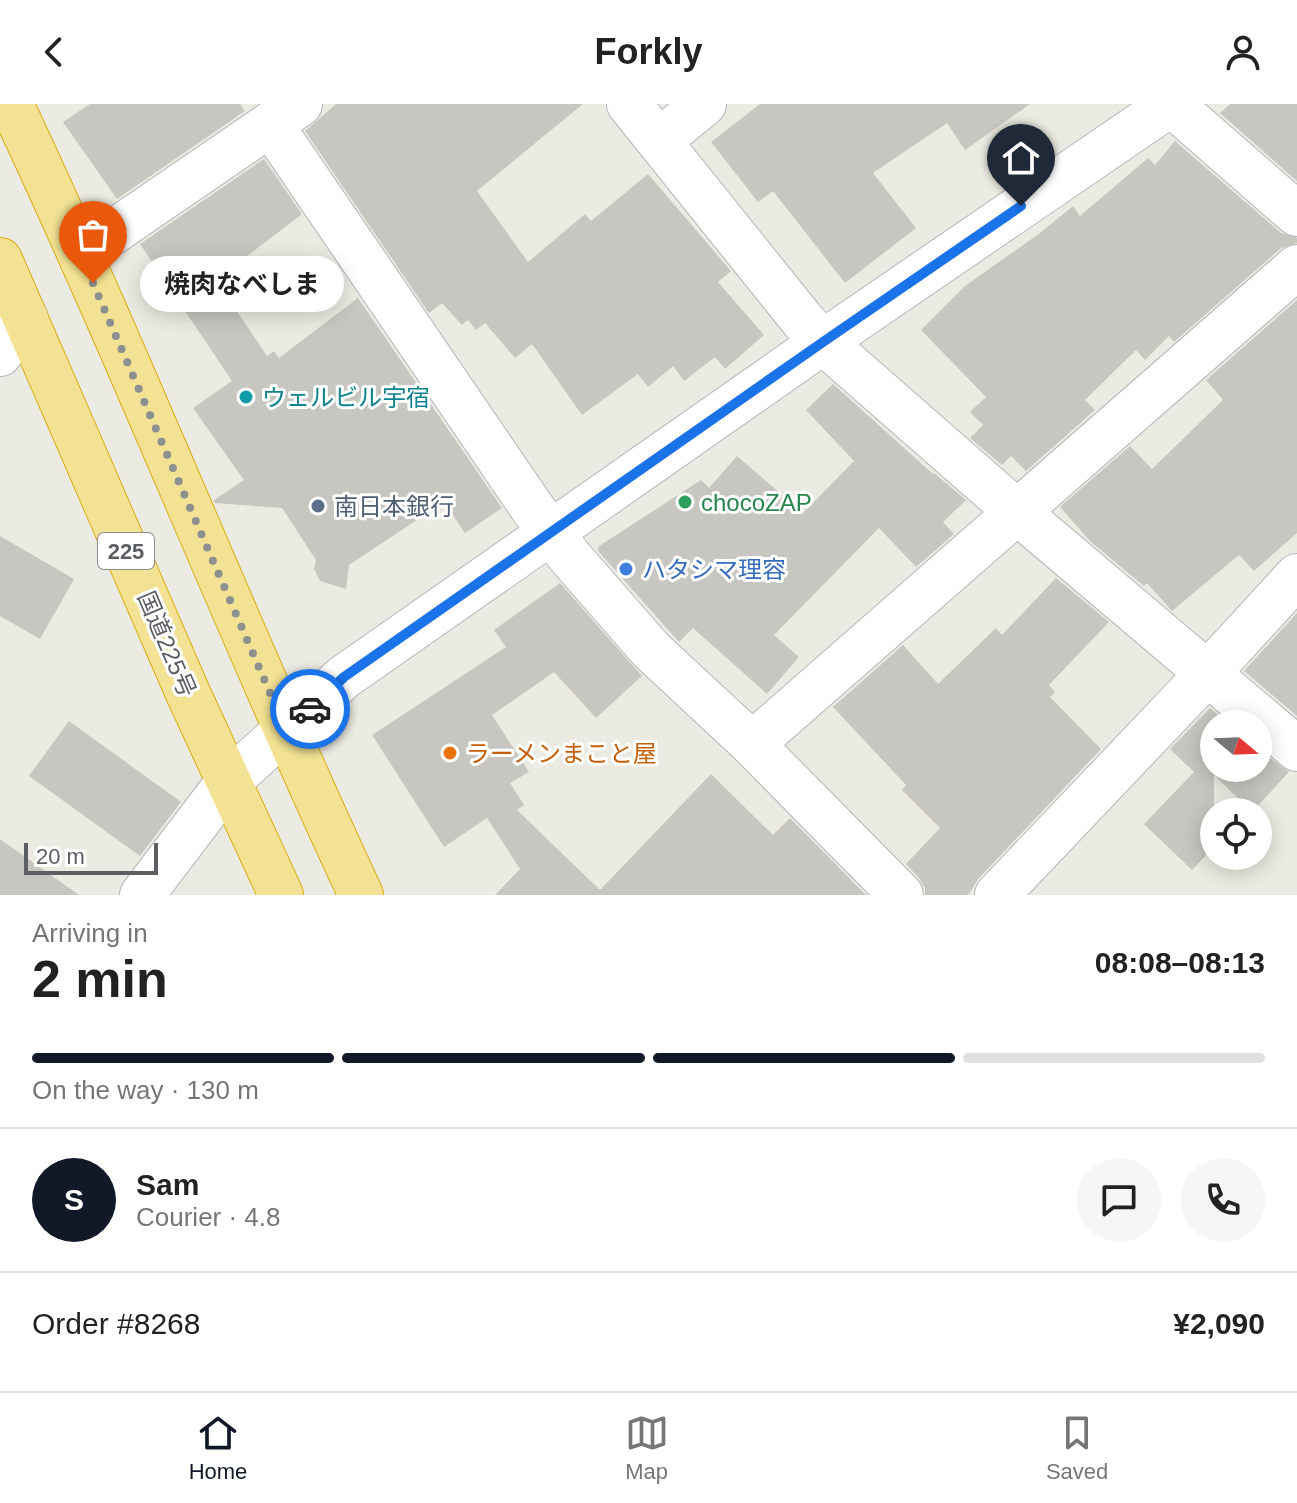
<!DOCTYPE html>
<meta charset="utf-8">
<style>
:root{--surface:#fff;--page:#f6f6f6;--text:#222;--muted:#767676;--line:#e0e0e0;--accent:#111827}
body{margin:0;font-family:Helvetica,"Noto Sans JP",sans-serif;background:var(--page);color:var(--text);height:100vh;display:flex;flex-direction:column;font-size:30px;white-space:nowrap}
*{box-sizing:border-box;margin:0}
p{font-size:26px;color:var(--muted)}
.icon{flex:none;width:44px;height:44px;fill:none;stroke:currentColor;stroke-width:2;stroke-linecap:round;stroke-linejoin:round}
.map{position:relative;height:791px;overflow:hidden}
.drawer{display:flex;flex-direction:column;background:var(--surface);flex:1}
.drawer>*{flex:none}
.needle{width:52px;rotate:109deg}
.controls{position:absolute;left:1200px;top:606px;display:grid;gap:16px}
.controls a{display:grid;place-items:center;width:72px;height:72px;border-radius:50%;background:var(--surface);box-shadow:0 4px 20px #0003;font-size:40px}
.scale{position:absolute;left:24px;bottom:20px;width:134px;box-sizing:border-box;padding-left:8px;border:4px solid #5b5e62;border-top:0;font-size:22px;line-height:28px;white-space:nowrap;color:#5b5e62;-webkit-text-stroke:6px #fff;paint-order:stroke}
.pin{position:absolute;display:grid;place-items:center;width:68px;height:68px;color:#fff;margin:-82px -34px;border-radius:50% 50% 50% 0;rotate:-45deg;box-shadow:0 0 8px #0007}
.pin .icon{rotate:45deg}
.courier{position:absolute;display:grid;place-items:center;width:80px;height:80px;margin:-40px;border:6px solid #1a73e8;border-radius:50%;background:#fff;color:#222;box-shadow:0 2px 10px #0007}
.bubble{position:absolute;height:56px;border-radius:28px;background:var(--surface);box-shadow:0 4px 20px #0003;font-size:26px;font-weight:700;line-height:56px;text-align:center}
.headline em{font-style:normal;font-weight:700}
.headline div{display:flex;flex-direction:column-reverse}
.headline{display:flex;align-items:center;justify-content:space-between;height:136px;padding:0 32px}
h1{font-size:52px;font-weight:700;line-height:60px}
.bar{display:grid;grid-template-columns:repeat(4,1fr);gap:12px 8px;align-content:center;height:96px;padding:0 32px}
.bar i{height:10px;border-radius:6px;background:var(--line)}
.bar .on{background:var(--accent)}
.bar p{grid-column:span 4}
.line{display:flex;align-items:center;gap:20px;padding:0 32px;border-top:2px solid var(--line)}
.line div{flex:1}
.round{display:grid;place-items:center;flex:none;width:84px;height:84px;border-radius:42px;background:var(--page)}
header{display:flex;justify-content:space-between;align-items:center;height:104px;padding:0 32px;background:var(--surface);font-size:36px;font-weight:700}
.menu{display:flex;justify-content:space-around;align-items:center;height:112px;border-top:2px solid var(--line);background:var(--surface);font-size:22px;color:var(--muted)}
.menu a{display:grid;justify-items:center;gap:4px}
.menu .on{color:var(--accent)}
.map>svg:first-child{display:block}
.building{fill:#c8c6c0}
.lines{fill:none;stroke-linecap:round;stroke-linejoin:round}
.street-casing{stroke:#b3b5b9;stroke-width:46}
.secondary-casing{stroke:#b4b6bc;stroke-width:46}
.highway-casing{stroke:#dbac14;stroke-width:46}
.street{stroke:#fff;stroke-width:44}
.secondary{stroke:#fff;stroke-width:44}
.highway{stroke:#f3e293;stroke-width:44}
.done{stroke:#8e8f8f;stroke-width:8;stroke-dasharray:0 14.4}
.route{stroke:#1a73e8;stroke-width:10}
.culture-dot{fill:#0f9aa8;stroke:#fff;stroke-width:3}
.leisure-dot{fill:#2e9e5b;stroke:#fff;stroke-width:3}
.service-dot{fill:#5c6f8a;stroke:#fff;stroke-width:3}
.shop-dot{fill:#3f7fe0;stroke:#fff;stroke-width:3}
.food-dot{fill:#e8710a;stroke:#fff;stroke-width:3}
.labels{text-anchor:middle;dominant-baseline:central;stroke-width:6;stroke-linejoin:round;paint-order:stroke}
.shield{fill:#fff;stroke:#8c8e91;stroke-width:2}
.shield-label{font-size:22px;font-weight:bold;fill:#5b5e62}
.culture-label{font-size:24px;fill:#0d838f;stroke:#fff;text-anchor:start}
.leisure-label{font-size:24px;fill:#27864d;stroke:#fff;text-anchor:start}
.service-label{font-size:24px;fill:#4e5e75;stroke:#fff;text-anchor:start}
.shop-label{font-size:24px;fill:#366cbe;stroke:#fff;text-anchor:start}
.street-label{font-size:24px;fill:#5b5e62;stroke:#fff}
.food-label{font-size:24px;fill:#c56008;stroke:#fff;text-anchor:start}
</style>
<header><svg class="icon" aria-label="back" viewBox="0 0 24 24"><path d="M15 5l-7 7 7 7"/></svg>Forkly<svg class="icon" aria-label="person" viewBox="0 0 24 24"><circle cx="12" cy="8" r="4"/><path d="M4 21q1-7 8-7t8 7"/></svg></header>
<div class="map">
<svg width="1297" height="791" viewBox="0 0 1297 791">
<rect width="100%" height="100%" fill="#ecebe3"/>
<g class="building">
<polygon points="90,0 240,0 245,7 117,95 63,18"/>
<polygon points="336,0 583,0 477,87 528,158 585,110 591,117 648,70 731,167 718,178 764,231 725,265 715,253 684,277 673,262 648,283 638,270 582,311 532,240 515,254 485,219 476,226 468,216 462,221 442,199 429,209 305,27"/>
<polygon points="760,0 1030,0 965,46 947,19 873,69 916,124 845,179 773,87 758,98 711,38"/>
<polygon points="1230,0 1297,0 1297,77 1220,9"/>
<polygon points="1175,37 1281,129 1297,134 1297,139 1281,144 1174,238 1169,232 1145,256 1136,246 1085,296 1095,306 1026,367 1011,352 1002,361 970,334 983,321 970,308 986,293 921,226 965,182 1040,129 1073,102 1080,112 1148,54 1155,61"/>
<polygon points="264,55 302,110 216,176 267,252 274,247 279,254 358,194 502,404 465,429 444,398 349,461 346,485 320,477 314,465 316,456 282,404 215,399 214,396 244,376 193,304 232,277 140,140"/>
<polygon points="1297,196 1297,429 1254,467 1239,451 1172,507 1147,479 1144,482 1091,438 1060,403 1130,342 1152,365 1223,296 1206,276"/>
<polygon points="833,280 933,370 934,369 966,396 943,418 954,430 916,463 879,424 774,531 799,553 767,590 693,524 679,538 598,447 599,442 701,376 709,384 737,352 803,409 854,357 806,306"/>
<polygon points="0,432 74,475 40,535 0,512"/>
<polygon points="1056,474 1109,518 1049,581 1055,588 1050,593 1101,645 979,774 968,791 925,791 925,784 919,774 906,760 940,724 902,686 906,681 833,603 903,541 938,580 996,524 1002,531"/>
<polygon points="560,479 642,572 596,614 554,568 492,611 529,668 510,679 524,701 517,706 600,786 711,670 773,731 790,714 866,791 495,791 520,765 487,714 444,743 372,631 506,543 494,526"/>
<polygon points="1297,509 1297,612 1244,567"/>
<polygon points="1210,604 1229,620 1214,620 1214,664 1258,664 1258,645 1289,668 1252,708 1214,671 1214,743 1192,766 1144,720 1194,668 1170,645"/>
<polygon points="69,617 181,698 140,752 29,672"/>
<polygon points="0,735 79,791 0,791"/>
</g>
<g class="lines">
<defs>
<g id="street">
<polyline points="629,0 804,218 823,238 1016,407 1297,645"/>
<polyline points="1171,0 1297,110"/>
<polyline points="271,21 533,405 569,452 651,546 752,640 901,791"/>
<polyline points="659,37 704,0"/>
<polyline points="81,150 300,0"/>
<polyline points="0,250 26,215"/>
<polyline points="752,640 1297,163"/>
<polyline points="142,791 228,678"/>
<polyline points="997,791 1209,568 1297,472"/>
</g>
<polyline id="secondary" points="228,678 344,573 823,238 1171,0"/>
<g id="highway">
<path d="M11,0C134,261 239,530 361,791"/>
<polyline points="0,156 187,587 281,791"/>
</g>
</defs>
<use href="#street" class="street-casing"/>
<use href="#secondary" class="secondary-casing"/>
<use href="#highway" class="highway-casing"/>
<use href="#street" class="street"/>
<use href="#secondary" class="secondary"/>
<use href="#highway" class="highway"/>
</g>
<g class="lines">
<polyline class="done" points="93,179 286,626 310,605"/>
<polyline class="route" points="310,605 344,573 823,238 1021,102"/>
</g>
<circle class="culture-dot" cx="246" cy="293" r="8"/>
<circle class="leisure-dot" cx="685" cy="398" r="8"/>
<circle class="service-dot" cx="318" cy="402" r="8"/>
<circle class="shop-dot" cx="626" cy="465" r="8"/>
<circle class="food-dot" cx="450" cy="649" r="8"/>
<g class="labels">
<rect class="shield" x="98" y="429" width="56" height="36" rx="6"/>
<g class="shield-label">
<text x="126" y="447">225</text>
</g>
<g class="culture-label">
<text x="262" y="293">ウェルビル宇宿</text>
</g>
<g class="leisure-label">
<text x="701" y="398">chocoZAP</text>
</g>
<g class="service-label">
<text x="334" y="402">南日本銀行</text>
</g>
<g class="shop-label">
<text x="642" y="465">ハタシマ理容</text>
</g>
<g class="street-label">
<text transform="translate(167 540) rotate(67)">国道225号</text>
</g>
<g class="food-label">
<text x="466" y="649">ラーメンまこと屋</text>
</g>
</g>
</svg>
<div class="controls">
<a><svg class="needle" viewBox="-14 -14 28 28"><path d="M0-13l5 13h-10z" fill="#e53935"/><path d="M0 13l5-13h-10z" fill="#767676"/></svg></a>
<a><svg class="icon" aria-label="locate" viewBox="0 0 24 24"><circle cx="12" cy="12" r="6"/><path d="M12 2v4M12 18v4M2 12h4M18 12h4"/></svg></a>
</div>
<div class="scale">20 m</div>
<div class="pin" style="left:93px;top:179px;background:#ea580c"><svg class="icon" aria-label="bag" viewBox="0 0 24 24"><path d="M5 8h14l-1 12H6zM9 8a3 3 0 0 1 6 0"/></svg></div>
<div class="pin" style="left:1021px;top:102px;background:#1f2937"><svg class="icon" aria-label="home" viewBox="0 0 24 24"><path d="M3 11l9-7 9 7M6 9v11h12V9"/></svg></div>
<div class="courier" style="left:310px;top:605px"><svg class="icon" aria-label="car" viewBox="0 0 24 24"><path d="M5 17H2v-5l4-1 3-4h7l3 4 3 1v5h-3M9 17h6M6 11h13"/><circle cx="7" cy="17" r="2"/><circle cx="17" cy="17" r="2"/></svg></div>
<div class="bubble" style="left:140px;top:152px;width:204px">焼肉なべしま</div>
</div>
<section class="drawer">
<div class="headline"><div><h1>2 min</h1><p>Arriving in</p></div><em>08:08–08:13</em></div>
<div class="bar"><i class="on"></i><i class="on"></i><i class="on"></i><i></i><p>On the way · 130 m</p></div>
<div class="line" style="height:144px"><b class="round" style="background:var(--accent);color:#fff">S</b><div><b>Sam</b><p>Courier · 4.8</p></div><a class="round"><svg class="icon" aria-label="chat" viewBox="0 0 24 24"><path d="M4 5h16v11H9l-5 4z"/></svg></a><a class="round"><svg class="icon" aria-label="phone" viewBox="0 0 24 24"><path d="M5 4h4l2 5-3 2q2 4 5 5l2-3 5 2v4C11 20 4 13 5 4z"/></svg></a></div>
<div class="line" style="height:104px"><div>Order #8268</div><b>¥2,090</b></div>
</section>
<nav class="menu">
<a class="on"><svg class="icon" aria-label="home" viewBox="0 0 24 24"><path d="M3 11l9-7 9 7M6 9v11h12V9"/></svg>Home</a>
<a><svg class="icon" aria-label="map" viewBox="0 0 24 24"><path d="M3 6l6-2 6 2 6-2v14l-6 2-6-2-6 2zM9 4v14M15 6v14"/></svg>Map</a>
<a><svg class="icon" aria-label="saved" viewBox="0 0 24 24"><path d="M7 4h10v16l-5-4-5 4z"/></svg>Saved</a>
</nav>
